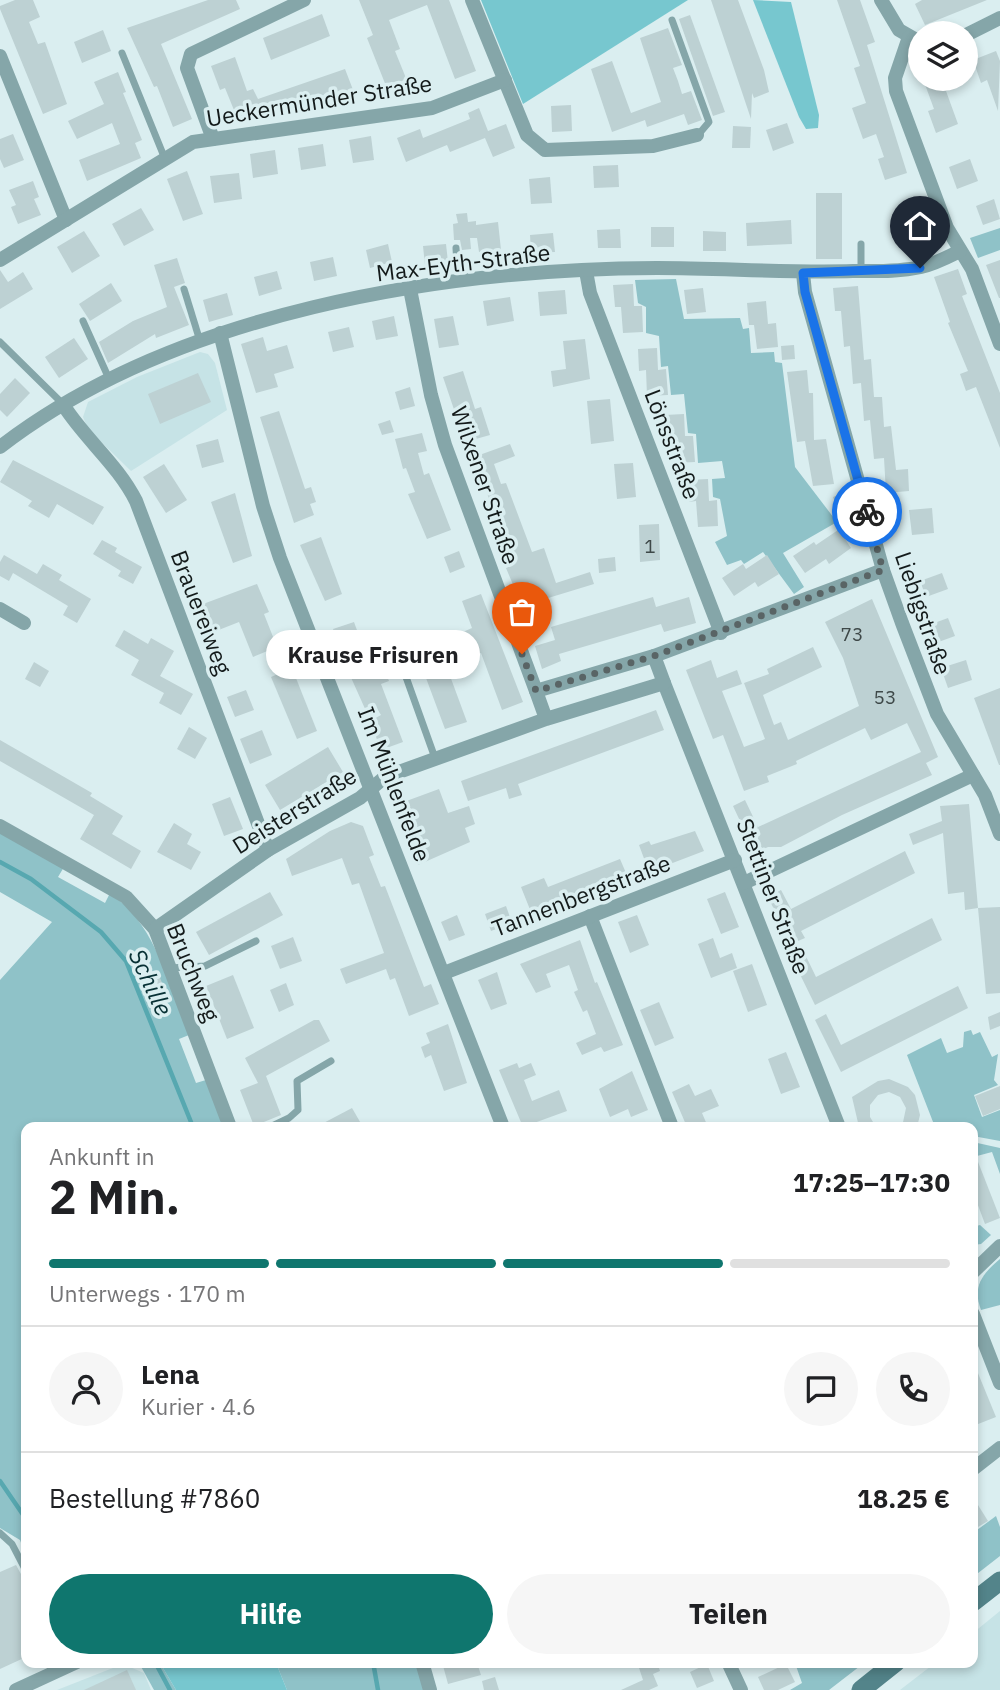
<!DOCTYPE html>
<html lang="de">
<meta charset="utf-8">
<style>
:root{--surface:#fff;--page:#f6f6f6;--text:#202124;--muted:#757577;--line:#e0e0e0;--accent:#0f766e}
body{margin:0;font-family:"IBM Plex Sans",sans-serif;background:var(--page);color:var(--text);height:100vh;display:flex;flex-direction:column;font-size:26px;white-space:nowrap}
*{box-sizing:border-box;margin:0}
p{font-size:23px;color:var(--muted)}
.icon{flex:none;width:38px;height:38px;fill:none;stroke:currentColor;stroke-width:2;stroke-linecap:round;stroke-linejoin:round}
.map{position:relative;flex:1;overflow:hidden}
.details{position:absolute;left:21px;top:1122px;width:957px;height:546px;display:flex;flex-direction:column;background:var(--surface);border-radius:14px;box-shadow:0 4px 10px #0003}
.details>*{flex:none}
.controls{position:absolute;left:908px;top:21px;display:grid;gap:14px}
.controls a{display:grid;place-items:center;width:70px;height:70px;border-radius:50%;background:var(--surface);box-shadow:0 4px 10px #0003;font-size:35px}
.pin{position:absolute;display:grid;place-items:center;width:60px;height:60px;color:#fff;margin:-72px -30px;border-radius:50% 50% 50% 0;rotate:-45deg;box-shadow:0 0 7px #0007}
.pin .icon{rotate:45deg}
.courier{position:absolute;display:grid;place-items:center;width:70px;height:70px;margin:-35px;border:5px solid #1a73e8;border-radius:50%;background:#fff;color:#222;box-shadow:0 2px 9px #0007}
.bubble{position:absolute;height:49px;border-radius:24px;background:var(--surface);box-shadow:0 4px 10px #0003;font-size:23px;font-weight:800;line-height:49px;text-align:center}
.headline em{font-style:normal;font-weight:800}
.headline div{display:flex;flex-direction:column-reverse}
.headline{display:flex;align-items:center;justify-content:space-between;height:119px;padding:0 28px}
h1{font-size:46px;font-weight:800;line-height:52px}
.bar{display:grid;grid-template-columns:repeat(4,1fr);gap:10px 7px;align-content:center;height:84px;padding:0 28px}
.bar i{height:9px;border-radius:5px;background:var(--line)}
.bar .active{background:var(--accent)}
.bar p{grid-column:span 4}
.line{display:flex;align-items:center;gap:18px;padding:0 28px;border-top:2px solid var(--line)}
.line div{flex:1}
.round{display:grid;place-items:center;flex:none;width:74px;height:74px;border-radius:37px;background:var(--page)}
.action{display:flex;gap:14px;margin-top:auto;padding:14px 28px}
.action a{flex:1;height:80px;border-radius:42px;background:var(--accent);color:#fff;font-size:28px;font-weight:800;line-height:80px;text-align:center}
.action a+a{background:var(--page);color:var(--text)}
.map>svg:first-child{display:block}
.built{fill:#c6e3e6}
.green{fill:#8fc2c8}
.forest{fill:#77c7cf}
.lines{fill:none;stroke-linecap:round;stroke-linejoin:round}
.stream{stroke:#57a8b0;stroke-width:4.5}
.building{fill:#bdd1d3}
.lane{stroke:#85a6a9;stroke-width:7}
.street{stroke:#85a6a9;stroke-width:14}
.secondary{stroke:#53848a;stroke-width:19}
.done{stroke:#596465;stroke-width:7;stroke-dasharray:0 12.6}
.route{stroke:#1a73e8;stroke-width:9}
.labels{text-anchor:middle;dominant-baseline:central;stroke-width:7;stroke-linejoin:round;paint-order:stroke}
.number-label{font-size:19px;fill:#3e4848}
.street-label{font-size:23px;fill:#131a1a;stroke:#daeef0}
.water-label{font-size:24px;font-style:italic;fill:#073034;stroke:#daeef0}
</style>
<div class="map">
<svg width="1000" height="1690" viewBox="0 0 1000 1690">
<rect width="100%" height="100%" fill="#daeef0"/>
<g class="built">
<polygon points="200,352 208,354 215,363 227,410 131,471 88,429 83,417 88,402 137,377"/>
<polygon points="1000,1611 1000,1690 900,1690 935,1663 973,1662 973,1633"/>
<polygon points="123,1664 144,1673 151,1690 57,1690"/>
</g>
<g class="green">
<polygon points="1000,228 1000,250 978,258 970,238"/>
<polygon points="676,279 684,319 740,318 743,329 749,328 751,353 774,352 775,362 782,363 795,467 837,522 783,553 804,587 794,594 763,552 744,564 741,560 727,565 715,542 727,536 720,499 713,497 712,479 725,478 722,461 698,463 696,434 688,433 684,394 671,395 668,366 661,367 659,336 646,333 646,307 638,303 635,280"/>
<path d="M0,831L64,867L58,877L105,903L110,893C156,924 169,986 189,1035L179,1039L196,1083L206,1080L225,1127H26V1557L20,1540L0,1528V980L52,922L0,892Z"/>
<polygon points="971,1030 973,1035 980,1032 992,1057 998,1054 994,1080 998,1085 974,1095 982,1117 1000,1110 1000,1141 973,1136 973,1127 935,1127 907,1055 941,1038 947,1053 963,1047 964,1032"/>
<polygon points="973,1142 1000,1148 1000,1174 992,1152 977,1156 978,1160 973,1162"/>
<polygon points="980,1225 991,1235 981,1244 973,1245 973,1227"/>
<path d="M1000,1259V1305L981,1310C972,1287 982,1274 1000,1259Z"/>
<polygon points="996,1516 1000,1527 1000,1556 973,1577 973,1533"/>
<polygon points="139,1663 160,1663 176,1690 154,1690"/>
<polygon points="276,1663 416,1663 424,1690 287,1690"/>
<polygon points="795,1663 795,1662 864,1663 829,1690 790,1690 802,1683"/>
</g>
<g class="forest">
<polygon points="481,0 688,0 523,104"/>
<polygon points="753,0 791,2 819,115 818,128 806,129 799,117"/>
<polygon points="160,1663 276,1663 287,1690 176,1690"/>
</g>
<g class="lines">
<g class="stream">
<polyline points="0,862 31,879 101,932 126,961 193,1127"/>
<polyline points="0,1481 26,1519"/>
<polyline points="155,1662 170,1690"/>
<polyline points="373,1662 378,1690"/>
</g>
</g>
<g class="building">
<polygon points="15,0 33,0 40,17 29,22 38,44 45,42 67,104 43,114 0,9 0,6"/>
<polygon points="208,0 236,0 240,9 161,44 192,119 173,127 157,86 154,87 127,28"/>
<polygon points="359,0 449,0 476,71 455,79 427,5 389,20 400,49 395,51 410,88 390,96 367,38 373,35"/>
<polygon points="711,0 738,0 764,70 769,92 754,98 752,93 751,119"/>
<polygon points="837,0 860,0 875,42 867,45 907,173 885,180 878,159 884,157 876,134 863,139 852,108 866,103 854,68 860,66"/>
<polygon points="922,0 987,0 925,25 915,4"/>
<polygon points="322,14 330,36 271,60 263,38"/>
<polygon points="690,15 725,112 713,116 679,19"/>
<polygon points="668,28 682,65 673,68 678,81 682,94 691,91 702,120 688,125 684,114 647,127 645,120 612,132 591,69 612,61 631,113 661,102 640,38"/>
<polygon points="103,30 111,51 82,63 74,42"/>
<polygon points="996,51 1000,61 998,111 987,80 981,83 973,60"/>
<polygon points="235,57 247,91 253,89 258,99 345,69 355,95 329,106 325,97 285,112 282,103 238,120 225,88 220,90 211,66"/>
<polygon points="118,72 126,92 123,93 142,140 135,143 141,158 87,181 79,160 120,144 112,123 77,139 68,121 104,104 94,82"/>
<polygon points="923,79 948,79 952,89 946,91 958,124 936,133 928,111 934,109"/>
<polygon points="571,105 572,131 552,132 551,106"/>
<polygon points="479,108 488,131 506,124 515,148 493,157 485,138 450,152 447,145 406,162 397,138 420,129 423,138 470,119 468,113"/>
<polygon points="787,123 794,143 773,151 766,130"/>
<polygon points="733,126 751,127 750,148 732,148"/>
<polygon points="13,134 24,160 4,168 0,159 0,139"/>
<polygon points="371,136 374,160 353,163 349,140"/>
<polygon points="323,144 326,166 301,170 298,148"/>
<polygon points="275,150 278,174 253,178 250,154"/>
<polygon points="970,159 978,181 957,189 949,167"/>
<polygon points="618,165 619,187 594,188 593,166"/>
<polygon points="187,171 203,214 183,221 167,179"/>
<polygon points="239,173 242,199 214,203 210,176"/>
<polygon points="550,177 552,203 531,204 529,179"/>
<polygon points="33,181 39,197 34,199 41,215 18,224 11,207 16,205 9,190"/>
<rect x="816" y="193" width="26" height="66"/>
<polygon points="921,197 938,246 918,253 903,204"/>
<polygon points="994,199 1000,219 983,225 976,206"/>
<polygon points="141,208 154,230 124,246 112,224"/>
<polygon points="467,213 468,222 476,221 476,225 498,222 501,250 479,252 477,238 470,238 471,249 462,250 460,240 454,240 453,224 458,223 456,214"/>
<polygon points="791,220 792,244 747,246 746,223"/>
<rect x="651" y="227" width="23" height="20"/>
<polygon points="620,229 621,248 598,248 597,230"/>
<polygon points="84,231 100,256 72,273 57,247"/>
<polygon points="703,231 726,232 726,251 703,251"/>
<polygon points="553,233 555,252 531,253 530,235"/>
<polygon points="388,244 392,262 370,268 366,250"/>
<polygon points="446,244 448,262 425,265 423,246"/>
<polygon points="333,257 337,276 314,281 310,262"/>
<polygon points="177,258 185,283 174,287 189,325 156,338 155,334 108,363 99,342 133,321 167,307 154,265"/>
<polygon points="1000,260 1000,298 999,298 986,265"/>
<polygon points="958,269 967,294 962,296 1000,393 1000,448 976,387 966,391 960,374 968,371 948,323 950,322 934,277"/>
<polygon points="0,270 8,282 23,272 33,289 0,309"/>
<polygon points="277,271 282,289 259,296 254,277"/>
<polygon points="111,283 122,301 90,321 79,304"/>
<polygon points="633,284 634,306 642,306 643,332 623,333 621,307 615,307 613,285"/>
<polygon points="858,286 864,360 871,359 874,397 882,397 884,427 891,426 896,470 908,469 909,491 886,493 884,458 874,459 870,420 864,421 861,383 853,384 850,346 844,347 841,311 835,311 833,288"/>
<polygon points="703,288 706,312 687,314 684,290"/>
<polygon points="565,290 567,314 540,316 538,292"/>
<polygon points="227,293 233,315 209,322 203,300"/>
<polygon points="510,297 514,321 487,326 483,301"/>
<polygon points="766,301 768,324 776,323 778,347 757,349 754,325 749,325 747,303"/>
<polygon points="394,316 398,336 376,340 372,321"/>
<polygon points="453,316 459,345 439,348 434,319"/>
<polygon points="349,327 354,347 333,352 328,332"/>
<polygon points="263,337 267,351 287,345 294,368 274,374 278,387 256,393 241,344"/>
<polygon points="74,338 88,359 59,378 45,357"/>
<polygon points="585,339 590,379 553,387 551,371 566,369 563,341"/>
<polygon points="794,345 795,359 782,360 781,346"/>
<polygon points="657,348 658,370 666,369 668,395 647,396 646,370 639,371 638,349"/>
<polygon points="807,370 809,393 813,393 814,440 826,439 834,484 813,486 805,441 797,442 787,372"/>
<polygon points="463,371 475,409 481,407 490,435 465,442 443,377"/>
<polygon points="198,373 211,402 160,424 148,394"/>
<polygon points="15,378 30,393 7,417 0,410 0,394"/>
<polygon points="410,387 415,406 400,410 395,392"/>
<polygon points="610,399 614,441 591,444 587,401"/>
<polygon points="279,411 305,489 311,487 316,502 310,504 314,515 294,523 260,417"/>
<polygon points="684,414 685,436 693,436 695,462 674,463 673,437 666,437 665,415"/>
<polygon points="390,420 394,432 382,435 378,424"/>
<polygon points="422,433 427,451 418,453 424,475 429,473 451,530 427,539 408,494 415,492 406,468 403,469 395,439"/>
<polygon points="218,439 224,462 202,468 196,445"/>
<polygon points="510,444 515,456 494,464 501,484 506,483 532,552 544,548 556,583 590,572 594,584 522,606 506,568 513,565 479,471 476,472 471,458"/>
<polygon points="13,460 104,507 93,525 57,504 49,518 28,506 32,501 0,482"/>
<polygon points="633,463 636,497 617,499 614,464"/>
<polygon points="164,464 187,500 166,513 143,477"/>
<polygon points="708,479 709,501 717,500 718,526 698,527 696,501 689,502 688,480"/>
<polygon points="235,493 252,556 233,563 211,502"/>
<polygon points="843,493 859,534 845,539 851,548 829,564 826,559 805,573 793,556 814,542 816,545 844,526 833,497"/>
<polygon points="932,508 934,533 912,535 909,510"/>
<polygon points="659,524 660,560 640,562 639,525"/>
<polygon points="321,537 342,594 325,601 300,545"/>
<polygon points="102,540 117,548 115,552 142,567 133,584 118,576 121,571 93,554"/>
<polygon points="459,551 465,567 450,573 444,557"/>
<polygon points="4,555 37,574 43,564 62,575 59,580 91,599 77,623 63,615 68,606 13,573 9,581 0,576 0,562"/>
<polygon points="767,555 779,574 758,587 755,582 734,596 722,578 743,564 746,569"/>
<polygon points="615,557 616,571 599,573 598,559"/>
<polygon points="942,573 948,589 926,597 920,581"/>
<polygon points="257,584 269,612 264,614 277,647 253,657 239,622 206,635 195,607"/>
<polygon points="481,594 523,702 502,710 481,653 446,665 467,722 445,729 423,670 418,672 413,659 451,645 449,638 472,628 462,601"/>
<polygon points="653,597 656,607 689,597 696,623 664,632 661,624 559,654 561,661 542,669 535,646 555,640 551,627"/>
<polygon points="872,599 938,757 926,763 932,775 842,815 781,847 768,847 755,853 733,806 745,800 758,827 921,752 907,723 871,740 865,728 796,761 797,764 767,776 769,782 744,791 723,735 713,739 686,670 711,660 717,678 737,670 742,684 722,691 744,747 765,739 744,683 769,674 767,669 813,647 822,667 763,695 774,725 781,722 788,740 859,706 843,658 825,622"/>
<polygon points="948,618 955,636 933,644 926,626"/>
<polygon points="354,622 362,644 342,652 333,629"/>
<polygon points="124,630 148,644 151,638 174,651 160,676 193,694 181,715 159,703 164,693 131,675 139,660 115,646"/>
<polygon points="966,660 972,680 948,688 941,668"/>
<polygon points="381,661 389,681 381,684 403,742 381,750 370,721 381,715 376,707 366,711 349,673"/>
<polygon points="34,662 49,671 40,687 25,679"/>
<polygon points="292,668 317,731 297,739 271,677"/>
<polygon points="1000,688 1000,765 999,765 974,698"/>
<polygon points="246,690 254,710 235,717 227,697"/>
<polygon points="656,710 664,730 518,784 522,795 509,799 506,788 468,801 461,781"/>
<polygon points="189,727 207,738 195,759 177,749"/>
<polygon points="262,730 272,755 250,764 240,739"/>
<polygon points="0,740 92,793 90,796 123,816 112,834 141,851 131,869 80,839 94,815 0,761"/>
<polygon points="328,747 343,772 280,810 265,785"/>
<polygon points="439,789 448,813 469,806 475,824 465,828 470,842 418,865 409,840 413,838 401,803"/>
<polygon points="230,797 243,829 224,836 212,804"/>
<polygon points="969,804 978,908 965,910 964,892 948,894 943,833 913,845 909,834 942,821 940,806"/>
<polygon points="351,822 363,826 374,855 369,857 381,887 385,886 424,987 431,984 439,1004 409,1016 395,978 390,980 386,969 346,984 340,969 384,953 359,883 352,885 342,858 292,876 286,859 330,831"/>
<polygon points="174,823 192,834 187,844 201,852 191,870 157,852"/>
<polygon points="695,831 704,851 649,872 639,845 649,841 651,845"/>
<polygon points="905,851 915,873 801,931 805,938 791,944 768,897 781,890 791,909"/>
<polygon points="620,859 629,880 533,917 521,887 544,878 548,887"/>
<polygon points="270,892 283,915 209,955 196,932"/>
<polygon points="725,892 739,927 721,934 707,899"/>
<polygon points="506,906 512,923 491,931 485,914"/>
<polygon points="1000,907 1000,993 986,994 978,908"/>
<polygon points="457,915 465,935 449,941 441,922"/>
<polygon points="637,915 649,945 630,953 618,922"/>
<polygon points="932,918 942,940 815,1005 790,954 802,948 816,977"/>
<polygon points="293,937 302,961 280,969 271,946"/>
<polygon points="713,938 720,958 732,953 737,968 711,978 698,944"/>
<polygon points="580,940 595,983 597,982 623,1045 604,1052 601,1047 582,1055 576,1043 596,1034 587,1010 583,1012 574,992 578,990 569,965 546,974 551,987 536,993 520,964"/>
<polygon points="752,964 767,1005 748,1012 733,971"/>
<polygon points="497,972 507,1004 491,1010 478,980"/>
<polygon points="158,973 165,990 154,994 148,977"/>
<polygon points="233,975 254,1028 227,1039 206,986"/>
<polygon points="286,983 294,1005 279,1012 270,990"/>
<polygon points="958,986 968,1008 841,1072 815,1020 826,1014 841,1045"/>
<polygon points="659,1002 674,1038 655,1046 640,1010"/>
<polygon points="1000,1012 1000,1026 990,1030 988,1017"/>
<polygon points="314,1020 319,1020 330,1041 266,1076 281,1115 254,1126 240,1090 258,1083 245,1058"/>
<polygon points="448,1024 467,1083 444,1091 431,1055 425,1058 421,1047 430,1043 426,1033"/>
<polygon points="786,1052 800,1087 781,1094 768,1059"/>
<polygon points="517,1063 519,1068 531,1063 536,1075 524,1080 532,1101 559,1090 567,1111 523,1127 499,1070"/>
<polygon points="632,1071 648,1110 631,1117 628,1109 610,1117 599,1089"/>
<polygon points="889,1079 908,1087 915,1095 920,1115 917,1127 902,1127 906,1108 900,1097 889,1092 878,1095 870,1105 870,1117 876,1127 859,1127 852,1097 878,1081"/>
<polygon points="689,1084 695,1096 711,1089 719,1106 702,1113 708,1127 687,1127 672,1092"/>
<polygon points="1000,1086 1000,1109 983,1116 975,1096"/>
<polygon points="352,1108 363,1127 316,1127"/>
<polygon points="973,1149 1000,1218 985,1224 973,1192"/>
<polygon points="973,1361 996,1417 973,1426"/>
<polygon points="973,1497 988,1521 973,1530"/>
<polygon points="16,1565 26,1583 26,1657 0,1669 0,1572"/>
<polygon points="442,1662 463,1662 465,1667 477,1663 481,1675 448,1684"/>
<polygon points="652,1662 657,1662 660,1671 653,1674 658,1686 649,1690 621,1690 643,1680 639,1668"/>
<polygon points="707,1664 714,1681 697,1688 690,1672"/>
<polygon points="786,1664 795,1682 778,1690 764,1690 758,1677"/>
<polygon points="127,1670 136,1690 84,1690"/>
<polygon points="495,1677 499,1690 484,1690 482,1681"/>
</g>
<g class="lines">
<g class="lane">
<polyline points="672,20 709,122 698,135"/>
<polyline points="122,53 165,159"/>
<polyline points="456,248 458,282"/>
<polyline points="861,271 861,244"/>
<polyline points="184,289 200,341"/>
<polyline points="83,321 110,381"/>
<polyline points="0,342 64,405"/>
<polyline points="406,677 435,758"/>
<polyline points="170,968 205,966 256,941"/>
<polyline points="270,1127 289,1118 298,1110 297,1081 331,1061"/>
<polyline points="0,1533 12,1544 26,1571"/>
</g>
<g class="street">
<polyline points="472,0 527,135 545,150 653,146 697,135"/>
<polyline points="881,0 899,30 920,42"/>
<polyline points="966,35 1000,18"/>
<polyline points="909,37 895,78 896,91 947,228 972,269 1000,344"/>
<polyline points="0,56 66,220"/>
<polyline points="213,139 187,68 191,54 304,0"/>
<polyline points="0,260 193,142 432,108 505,80"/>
<polyline points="586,271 590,293 721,633"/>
<polyline points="803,273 805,292 883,570 902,623 937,714 985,795 1000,834"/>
<polyline points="410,289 431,395 445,445 536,691"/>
<polyline points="220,333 263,506 280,558 503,1127"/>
<path d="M64,406C86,440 118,465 136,501L268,850"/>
<path d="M0,447C175,312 441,269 657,268C722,268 787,273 853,271C875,271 899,272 921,267C935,264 948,257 960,251"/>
<polyline points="0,609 24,623"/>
<polyline points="654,656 883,570"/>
<polyline points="664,683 839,1127"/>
<polyline points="0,826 126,897 155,929 230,1127"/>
<polyline points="744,883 973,775"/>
<polyline points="590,916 672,1127"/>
<polyline points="155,929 268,850 360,798 385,777 546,719 664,683 654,656 536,691 546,719"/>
<polyline points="444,973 735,860"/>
<polyline points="973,1272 1000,1246"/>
<polyline points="973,1314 1000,1383"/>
<polyline points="973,1469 1000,1448"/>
<polyline points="422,1662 430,1690"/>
<polyline points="728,1662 741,1690"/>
<polyline points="16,1690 77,1662"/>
</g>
<g class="secondary">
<polyline points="973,1602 1000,1581"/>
<polyline points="861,1690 896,1662"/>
</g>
</g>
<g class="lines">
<polyline class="done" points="522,654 536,691 654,656 883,570 867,512"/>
<polyline class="route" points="867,512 805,292 803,273 920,268"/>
</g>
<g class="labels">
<g class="number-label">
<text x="650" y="546">1</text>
<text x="852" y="634">73</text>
<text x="885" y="697">53</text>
</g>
<g class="street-label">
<text transform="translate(319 100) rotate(-9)">Ueckermünder Straße</text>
<text transform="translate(463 262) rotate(-7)">Max-Eyth-Straße</text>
<text transform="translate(673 444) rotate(69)">Lönsstraße</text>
<text transform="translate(486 485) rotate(71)">Wilxener Straße</text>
<text transform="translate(202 612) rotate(69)">Brauereiweg</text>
<text transform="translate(924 613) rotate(71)">Liebigstraße</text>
<text transform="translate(395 784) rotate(69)">Im Mühlenfelde</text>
<text transform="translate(294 810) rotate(-32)">Deisterstraße</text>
<text transform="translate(581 895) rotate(-21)">Tannenbergstraße</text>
<text transform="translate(774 896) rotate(69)">Stettiner Straße</text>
<text transform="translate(194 972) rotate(68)">Bruchweg</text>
</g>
<g class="water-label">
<text transform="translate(151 982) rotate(65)">Schille</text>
</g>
</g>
</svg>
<div class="controls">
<a><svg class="icon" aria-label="layers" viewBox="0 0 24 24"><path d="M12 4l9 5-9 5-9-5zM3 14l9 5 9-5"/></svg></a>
</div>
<div class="pin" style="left:522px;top:654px;background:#ea580c"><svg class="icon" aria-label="bag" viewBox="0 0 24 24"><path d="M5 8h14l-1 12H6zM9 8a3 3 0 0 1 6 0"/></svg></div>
<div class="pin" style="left:920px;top:268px;background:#1f2937"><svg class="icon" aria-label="home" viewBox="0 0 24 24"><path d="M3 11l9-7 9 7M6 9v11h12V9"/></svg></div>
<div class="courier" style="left:867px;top:512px"><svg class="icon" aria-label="bike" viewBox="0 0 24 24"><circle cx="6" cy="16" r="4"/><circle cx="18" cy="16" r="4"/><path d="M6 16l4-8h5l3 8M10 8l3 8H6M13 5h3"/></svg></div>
<div class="bubble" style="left:266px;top:630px;width:214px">Krause Frisuren</div>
<section class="details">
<div class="headline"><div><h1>2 Min.</h1><p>Ankunft in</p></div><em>17:25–17:30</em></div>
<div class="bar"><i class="active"></i><i class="active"></i><i class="active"></i><i></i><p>Unterwegs · 170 m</p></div>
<div class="line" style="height:126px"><a class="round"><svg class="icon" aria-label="person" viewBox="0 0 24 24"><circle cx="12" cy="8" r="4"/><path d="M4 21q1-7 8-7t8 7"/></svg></a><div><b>Lena</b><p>Kurier · 4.6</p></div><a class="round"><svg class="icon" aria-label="chat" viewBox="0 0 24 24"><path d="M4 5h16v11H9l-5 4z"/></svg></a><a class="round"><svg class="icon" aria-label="phone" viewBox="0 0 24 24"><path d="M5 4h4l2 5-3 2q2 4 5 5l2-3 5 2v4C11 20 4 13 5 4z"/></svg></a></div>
<div class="line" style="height:91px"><div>Bestellung #7860</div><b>18.25 €</b></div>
<div class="action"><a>Hilfe</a><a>Teilen</a></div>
</section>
</div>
